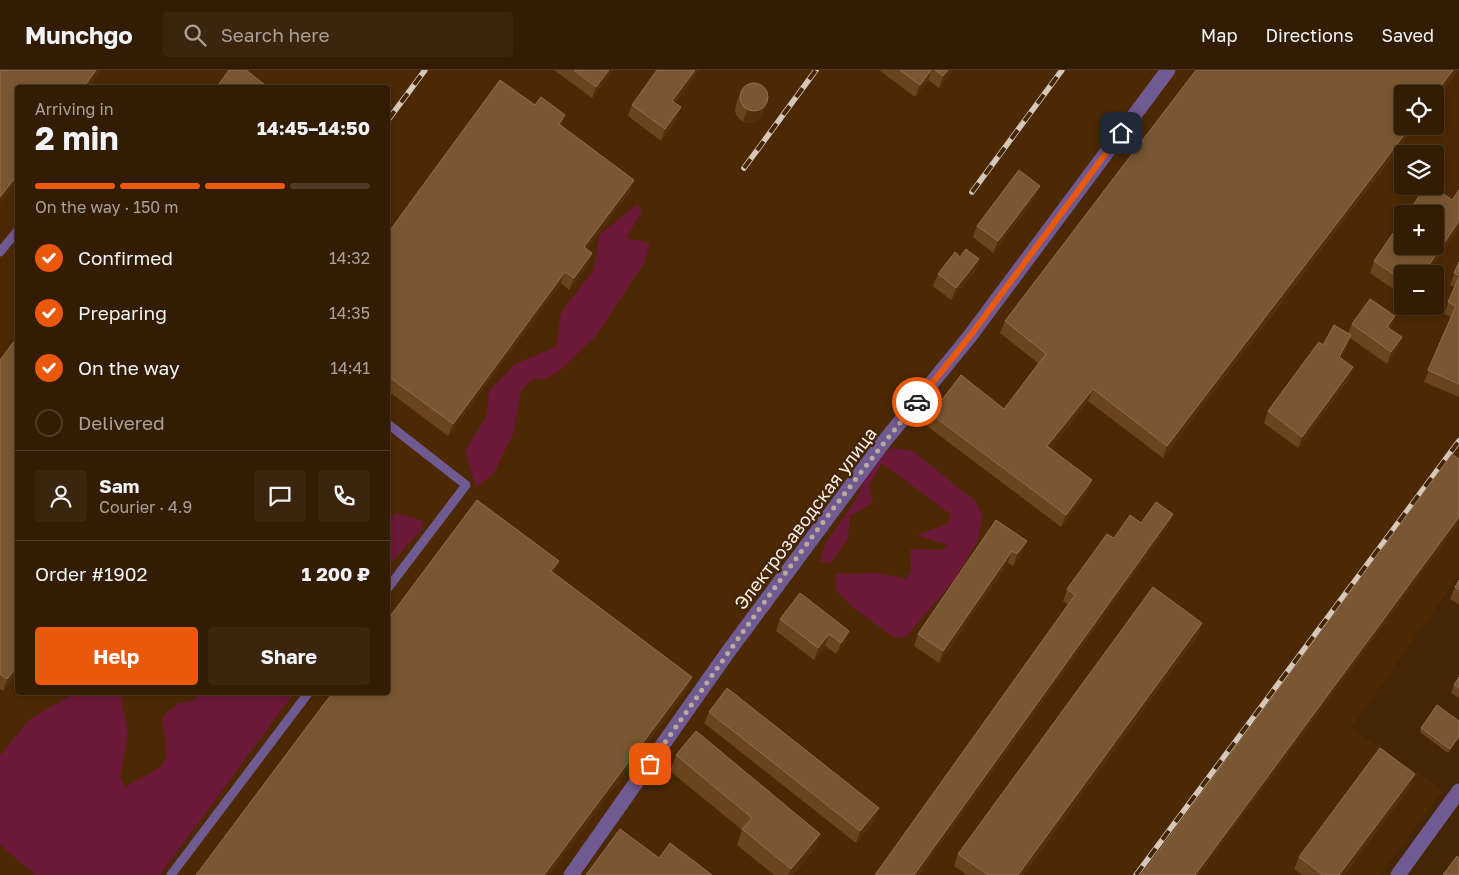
<!DOCTYPE html>
<meta charset="utf-8">
<style>
:root{--surface:#331c04;--page:#3b250e;--text:#f1f3f6;--muted:#a9a19a;--line:#4e3a26;--accent:#ea580c}
body{margin:0;font-family:"Golos Text",sans-serif;background:var(--page);color:var(--text);height:100vh;display:flex;flex-direction:column;font-size:19px;white-space:nowrap}
*{box-sizing:border-box;margin:0}
p{font-size:16px;color:var(--muted)}
.icon{flex:none;width:28px;height:28px;fill:none;stroke:currentColor;stroke-width:2;stroke-linecap:round;stroke-linejoin:round}
.map{position:relative;flex:1;overflow:hidden}
.sheet{position:absolute;left:15px;top:15px;width:375px;height:610px;display:flex;flex-direction:column;background:var(--surface);border-radius:5px;box-shadow:0 2px 8px #0003,0 0 0 1px var(--line)}
.sheet>*{flex:none}
.buttons{position:absolute;left:1394px;top:15px;display:grid;gap:10px}
.buttons a{display:grid;place-items:center;width:50px;height:50px;border-radius:5px;background:var(--surface);box-shadow:0 2px 8px #0003,0 0 0 1px var(--line);font-size:25px}
.pin{position:absolute;display:grid;place-items:center;width:42px;height:42px;color:#fff;margin:-21px;border-radius:10px;box-shadow:0 2px 8px #0006}
.courier{position:absolute;display:grid;place-items:center;width:50px;height:50px;margin:-25px;border:4px solid #ea580c;border-radius:50%;background:#fff;color:#222;box-shadow:0 1px 6px #0007}
.headline em{font-style:normal;font-weight:700}
.headline div{display:flex;flex-direction:column-reverse}
.headline{display:flex;align-items:center;justify-content:space-between;height:85px;padding:0 20px}
h1{font-size:32px;font-weight:700;line-height:38px}
.bar{display:grid;grid-template-columns:repeat(4,1fr);gap:8px 5px;align-content:center;height:60px;padding:0 20px}
.bar i{height:6px;border-radius:4px;background:var(--line)}
.bar .on{background:var(--accent)}
.bar p{grid-column:span 4}
.line{display:flex;align-items:center;gap:12px;padding:0 20px;border-top:1px solid var(--line)}
.line div{flex:1}
.round{display:grid;place-items:center;flex:none;width:52px;height:52px;border-radius:5px;background:var(--page)}
ol{padding:0 20px;list-style:none}
li{display:flex;align-items:center;gap:15px;height:55px}
li p{margin-inline-start:auto}
li .icon{padding:5px;border-radius:50%;background:var(--accent);color:#fff;stroke-width:4}
li:last-child{color:var(--muted)}
li i{width:28px;height:28px;border:2px solid var(--line);border-radius:50%}
.action{display:flex;gap:10px;margin-top:auto;padding:10px 20px}
.action a{flex:1;height:58px;border-radius:5px;background:var(--accent);color:#fff;font-size:20px;font-weight:700;line-height:58px;text-align:center}
.action a+a{background:var(--page);color:var(--text)}
header{display:flex;align-items:center;gap:30px;box-sizing:border-box;height:70px;padding:0 25px;background:var(--surface);border-bottom:1px solid var(--line)}
header strong{font-size:24px}
nav{display:flex;gap:28px;margin-inline-start:auto;font-size:18px}
.search{width:350px;height:45px;background:var(--page);display:flex;align-items:center;gap:12px;box-sizing:border-box;padding:0 18px;border-radius:5px;color:var(--muted);font-size:19px}
.map>svg:first-child{display:block}
.built{fill:#4c2903;fill-rule:evenodd}
.green{fill:#6c1839}
.lines{fill:none;stroke-linecap:round;stroke-linejoin:round}
.lane{stroke:#705a92;stroke-width:9}
.street{stroke:#705a92;stroke-width:15}
.rail-casing{stroke:#d6c7bb;stroke-width:5.5}
.rail{stroke:#442506;stroke-width:4;stroke-dasharray:11;stroke-linecap:butt}
.wall{fill:#6a441c}
.shaded-wall{fill:#54300a}
.building{fill:#7a5732;stroke:#8e6f4f}
.done{stroke:#bcaa9a;stroke-width:5;stroke-dasharray:0 9}
.route{stroke:#ea580c;stroke-width:6}
.labels{text-anchor:middle;dominant-baseline:central;stroke-width:5;stroke-linejoin:round;paint-order:stroke}
.street-label{font-size:18px;fill:#fcf1e9;stroke:#442506}
</style>
<header>
<strong>Munchgo</strong>
<div class="search"><svg class="icon" aria-label="search" viewBox="0 0 24 24"><circle cx="10" cy="10" r="6"/><path d="M15 15l6 6"/></svg>Search here</div>
<nav><a>Map</a><a>Directions</a><a>Saved</a></nav>
</header>
<div class="map">
<svg width="1459" height="805" viewBox="0 0 1459 805">
<rect width="100%" height="100%" fill="#442506"/>
<path class="built" d="M0,0H1459V505L1351,658L1443,720L1380,805H0ZM18,18H388V622H18ZM1402,24H1435V56H1402ZM1402,84H1435V116H1402ZM1402,144H1435V176H1402ZM1402,204H1435V236H1402Z"/>
<g class="green">
<polygon points="638,134 642,142 626,168 650,173 644,193 595,267 557,303 542,310 534,308 521,321 513,364 493,405 476,417 465,381 486,347 489,321 515,294 556,277 561,242 593,201 600,164"/>
<polygon points="892,378 913,381 975,431 983,445 977,472 953,512 906,567 893,567 852,537 836,520 835,504 879,503 905,509 911,502 910,479 942,480 948,475 917,465 948,454 951,445 882,393 869,416 873,433 850,446 848,469 830,493 819,492 826,473 857,428 871,394"/>
<polygon points="396,443 423,451 420,462 388,496 388,451"/>
<polygon points="77,622 122,623 121,624 128,665 120,707 125,717 161,697 167,685 162,647 179,633 192,631 200,623 294,623 160,805 35,805 0,775 0,685 31,648"/>
</g>
<g class="lines">
<g class="lane">
<polyline points="0,182 18,160"/>
<polyline points="388,354 466,415 388,518"/>
<polyline points="171,805 309,622"/>
</g>
<g class="street">
<polyline points="571,805 728,582 882,374 970,266 1168,0"/>
<polyline points="1398,805 1459,721"/>
</g>
<defs>
<g id="rail">
<polyline points="388,50 425,0"/>
<polyline points="744,98 816,0"/>
<polyline points="972,122 1062,0"/>
<polyline points="1136,805 1459,371"/>
</g>
</defs>
<use href="#rail" class="rail-casing"/>
<use href="#rail" class="rail"/>
</g>
<g class="wall">
<polygon points="554,0 613,0 592,28"/>
<polygon points="657,0 699,0 675,33 677,49 661,71 628,46 632,35"/>
<polygon points="879,0 953,0 939,18 928,10 915,27"/>
<polygon points="1196,0 1458,0 1163,388 1088,331 1051,378 1088,421 1061,457 927,356 931,344 1004,339 1038,293 1000,263 1005,251"/>
<polygon points="742,19 761,48 752,53 743,52 736,45 735,40 737,31"/>
<polygon points="561,56 634,110 630,121 587,179 592,183 588,194 569,220 561,213 448,366 388,321 388,163"/>
<polygon points="1459,120 1459,157 1427,204 1402,204 1402,225 1370,203 1374,191 1452,130"/>
<polygon points="1035,128 993,183 973,167 977,156"/>
<polygon points="960,187 979,189 975,201 951,230 933,216 938,204"/>
<polygon points="1459,192 1459,327 1424,312 1451,247 1444,244 1455,217 1450,215"/>
<polygon points="1395,246 1390,259 1402,267 1397,279 1387,294 1350,268 1347,277 1341,288 1349,309 1298,378 1264,353 1268,341 1323,275 1348,264 1352,254"/>
<polygon points="0,290 18,601 3,621 0,619"/>
<polygon points="1173,444 1168,456 918,805 875,805 1068,535 1063,531 1067,519 1114,468 1141,453"/>
<polygon points="996,450 1022,483 1013,496 1008,493 939,593 914,576 918,564"/>
<polygon points="1459,510 1459,535 1450,529 1455,517"/>
<polygon points="780,549 849,561 845,573 836,584 825,576 814,590 776,561"/>
<polygon points="1202,553 1198,565 1023,805 967,805 954,796 958,784"/>
<polygon points="1459,607 1459,628 1451,623 1454,615"/>
<polygon points="709,642 875,750 856,773 704,653"/>
<polygon points="1459,651 1459,668 1448,683 1420,662 1421,658"/>
<polygon points="676,685 820,764 814,779 793,805 774,805 737,775 742,760 670,701"/>
<polygon points="1411,715 1344,805 1302,805 1294,799 1299,787"/>
</g>
<g class="shaded-wall">
<polygon points="96,0 101,0 88,18 83,18"/>
<polygon points="609,0 613,0 592,28 596,17"/>
<polygon points="695,0 699,0 668,43 672,31"/>
<polygon points="931,0 928,10 915,27 920,15"/>
<polygon points="948,0 953,0 939,18 943,6"/>
<polygon points="1453,0 1458,0 1435,30 1435,24"/>
<polygon points="768,28 761,48 752,53 743,52 747,40"/>
<polygon points="681,37 677,49 661,71 665,59"/>
<polygon points="565,45 561,57 559,54"/>
<polygon points="1411,56 1415,56 1163,388 1167,376"/>
<polygon points="18,104 18,110 0,133 0,127"/>
<polygon points="634,110 630,121 580,189 584,177"/>
<polygon points="1040,116 1035,128 993,183 998,171"/>
<polygon points="1459,151 1459,157 1427,204 1423,204"/>
<polygon points="592,183 588,194 569,220 574,208"/>
<polygon points="979,189 975,201 951,230 956,218"/>
<polygon points="565,202 561,213 448,366 453,354"/>
<polygon points="1395,246 1391,258 1383,269 1387,257"/>
<polygon points="1351,265 1347,277 1335,298 1339,287"/>
<polygon points="1402,267 1397,279 1387,294 1391,282"/>
<polygon points="1353,297 1349,309 1298,378 1302,367"/>
<polygon points="1093,319 1088,331 1043,388 1047,376"/>
<polygon points="1092,410 1088,421 1061,457 1066,445"/>
<polygon points="1173,444 1168,456 918,805 914,805"/>
<polygon points="1459,447 1459,453 1199,805 1195,805"/>
<polygon points="1027,471 1022,483 1013,496 1017,484"/>
<polygon points="1012,481 1008,493 939,593 943,581"/>
<polygon points="559,491 554,503 547,513 551,501"/>
<polygon points="1202,553 1198,565 1023,805 1018,805"/>
<polygon points="849,561 845,573 836,584 841,573"/>
<polygon points="829,564 825,576 814,590 818,578"/>
<polygon points="18,595 18,601 3,621 7,609"/>
<polygon points="692,607 688,619 549,805 544,805"/>
<polygon points="1459,666 1459,668 1448,683 1450,679"/>
<polygon points="1415,704 1411,715 1344,805 1339,805"/>
<polygon points="879,738 875,750 856,773 860,761"/>
<polygon points="820,764 814,779 793,805 788,805 791,799"/>
</g>
<g class="building">
<polygon points="0,0 96,0 83,18 18,18 18,104 0,127"/>
<polygon points="229,0 246,0 269,18 216,18"/>
<polygon points="574,0 609,0 596,17"/>
<polygon points="657,0 695,0 672,31 681,37 665,59 632,35"/>
<polygon points="900,0 931,0 920,15"/>
<polygon points="935,0 948,0 943,6"/>
<polygon points="1196,0 1453,0 1435,24 1402,24 1402,56 1411,56 1167,376 1093,319 1047,376 1092,410 1066,445 931,344 961,305 1004,339 1046,284 1005,251"/>
<polygon points="500,10 535,35 541,27 565,45 559,54 634,110 584,177 592,183 574,208 565,202 453,354 388,306 388,163"/>
<circle cx="754" cy="27" r="14"/>
<polygon points="1019,100 1040,116 998,171 977,156"/>
<polygon points="1426,116 1433,116 1452,130 1459,120 1459,151 1423,204 1402,204 1402,210 1374,191 1402,150 1402,176 1435,176 1435,144 1407,144"/>
<polygon points="966,179 979,189 956,218 938,204 955,182 960,187"/>
<polygon points="1459,192 1459,205 1454,203"/>
<polygon points="1459,207 1459,314 1428,300 1456,236 1448,232"/>
<polygon points="1370,229 1395,246 1387,257 1402,267 1391,282 1352,254"/>
<polygon points="1334,255 1351,265 1339,287 1353,297 1302,367 1268,341 1319,272 1323,275"/>
<polygon points="18,266 18,595 7,609 0,604 0,290"/>
<polygon points="1452,384 1459,389 1459,447 1195,805 1141,805"/>
<polygon points="477,430 559,491 551,501 692,607 544,805 196,805 333,622 388,622 388,549"/>
<polygon points="1156,432 1173,444 914,805 875,805 1075,525 1067,519 1107,464 1114,468 1130,445 1141,453"/>
<polygon points="996,450 1027,471 1017,484 1012,481 943,581 918,564"/>
<polygon points="1459,510 1459,520 1455,517"/>
<polygon points="1153,517 1202,553 1018,805 988,805 958,784"/>
<polygon points="800,523 849,561 841,573 829,564 818,578 780,549"/>
<polygon points="1459,607 1459,618 1454,615"/>
<polygon points="727,618 879,738 860,761 709,642"/>
<polygon points="1437,635 1459,651 1459,666 1450,679 1421,658"/>
<polygon points="696,661 820,764 791,799 742,759 752,748 676,685"/>
<polygon points="1380,678 1415,704 1339,805 1323,805 1299,787"/>
<polygon points="620,759 659,788 670,773 712,805 586,805"/>
<polygon points="1457,786 1459,788 1459,805 1443,805"/>
</g>
<g class="lines">
<path class="done" d="M650,694C736,571 822,448 917,332"/>
<polyline class="route" points="917,332 970,266 1121,63"/>
</g>
<g class="labels">
<g class="street-label">
<text transform="translate(805 448) rotate(-53)">Электрозаводская улица</text>
</g>
</g>
</svg>
<div class="buttons">
<a><svg class="icon" aria-label="locate" viewBox="0 0 24 24"><circle cx="12" cy="12" r="6"/><path d="M12 2v4M12 18v4M2 12h4M18 12h4"/></svg></a>
<a><svg class="icon" aria-label="layers" viewBox="0 0 24 24"><path d="M12 4l9 5-9 5-9-5zM3 14l9 5 9-5"/></svg></a>
<a>+</a>
<a>−</a>
</div>
<div class="pin" style="left:650px;top:694px;background:#ea580c"><svg class="icon" aria-label="bag" viewBox="0 0 24 24"><path d="M5 8h14l-1 12H6zM9 8a3 3 0 0 1 6 0"/></svg></div>
<div class="pin" style="left:1121px;top:63px;background:#1f2937"><svg class="icon" aria-label="home" viewBox="0 0 24 24"><path d="M3 11l9-7 9 7M6 9v11h12V9"/></svg></div>
<div class="courier" style="left:917px;top:332px"><svg class="icon" aria-label="car" viewBox="0 0 24 24"><path d="M5 17H2v-5l4-1 3-4h7l3 4 3 1v5h-3M9 17h6M6 11h13"/><circle cx="7" cy="17" r="2"/><circle cx="17" cy="17" r="2"/></svg></div>
<section class="sheet">
<div class="headline"><div><h1>2 min</h1><p>Arriving in</p></div><em>14:45–14:50</em></div>
<div class="bar"><i class="on"></i><i class="on"></i><i class="on"></i><i></i><p>On the way · 150 m</p></div>
<ol>
<li><svg class="icon" aria-label="check" viewBox="0 0 24 24"><path d="M5 12l5 5 9-10"/></svg>Confirmed<p>14:32</p></li>
<li><svg class="icon" aria-label="check" viewBox="0 0 24 24"><path d="M5 12l5 5 9-10"/></svg>Preparing<p>14:35</p></li>
<li><svg class="icon" aria-label="check" viewBox="0 0 24 24"><path d="M5 12l5 5 9-10"/></svg>On the way<p>14:41</p></li>
<li><i></i>Delivered</li>
</ol>
<div class="line" style="height:90px"><a class="round"><svg class="icon" aria-label="person" viewBox="0 0 24 24"><circle cx="12" cy="8" r="4"/><path d="M4 21q1-7 8-7t8 7"/></svg></a><div><b>Sam</b><p>Courier · 4.9</p></div><a class="round"><svg class="icon" aria-label="chat" viewBox="0 0 24 24"><path d="M4 5h16v11H9l-5 4z"/></svg></a><a class="round"><svg class="icon" aria-label="phone" viewBox="0 0 24 24"><path d="M5 4h4l2 5-3 2q2 4 5 5l2-3 5 2v4C11 20 4 13 5 4z"/></svg></a></div>
<div class="line" style="height:65px"><div>Order #1902</div><b>1 200 ₽</b></div>
<div class="action"><a>Help</a><a>Share</a></div>
</section>
</div>
